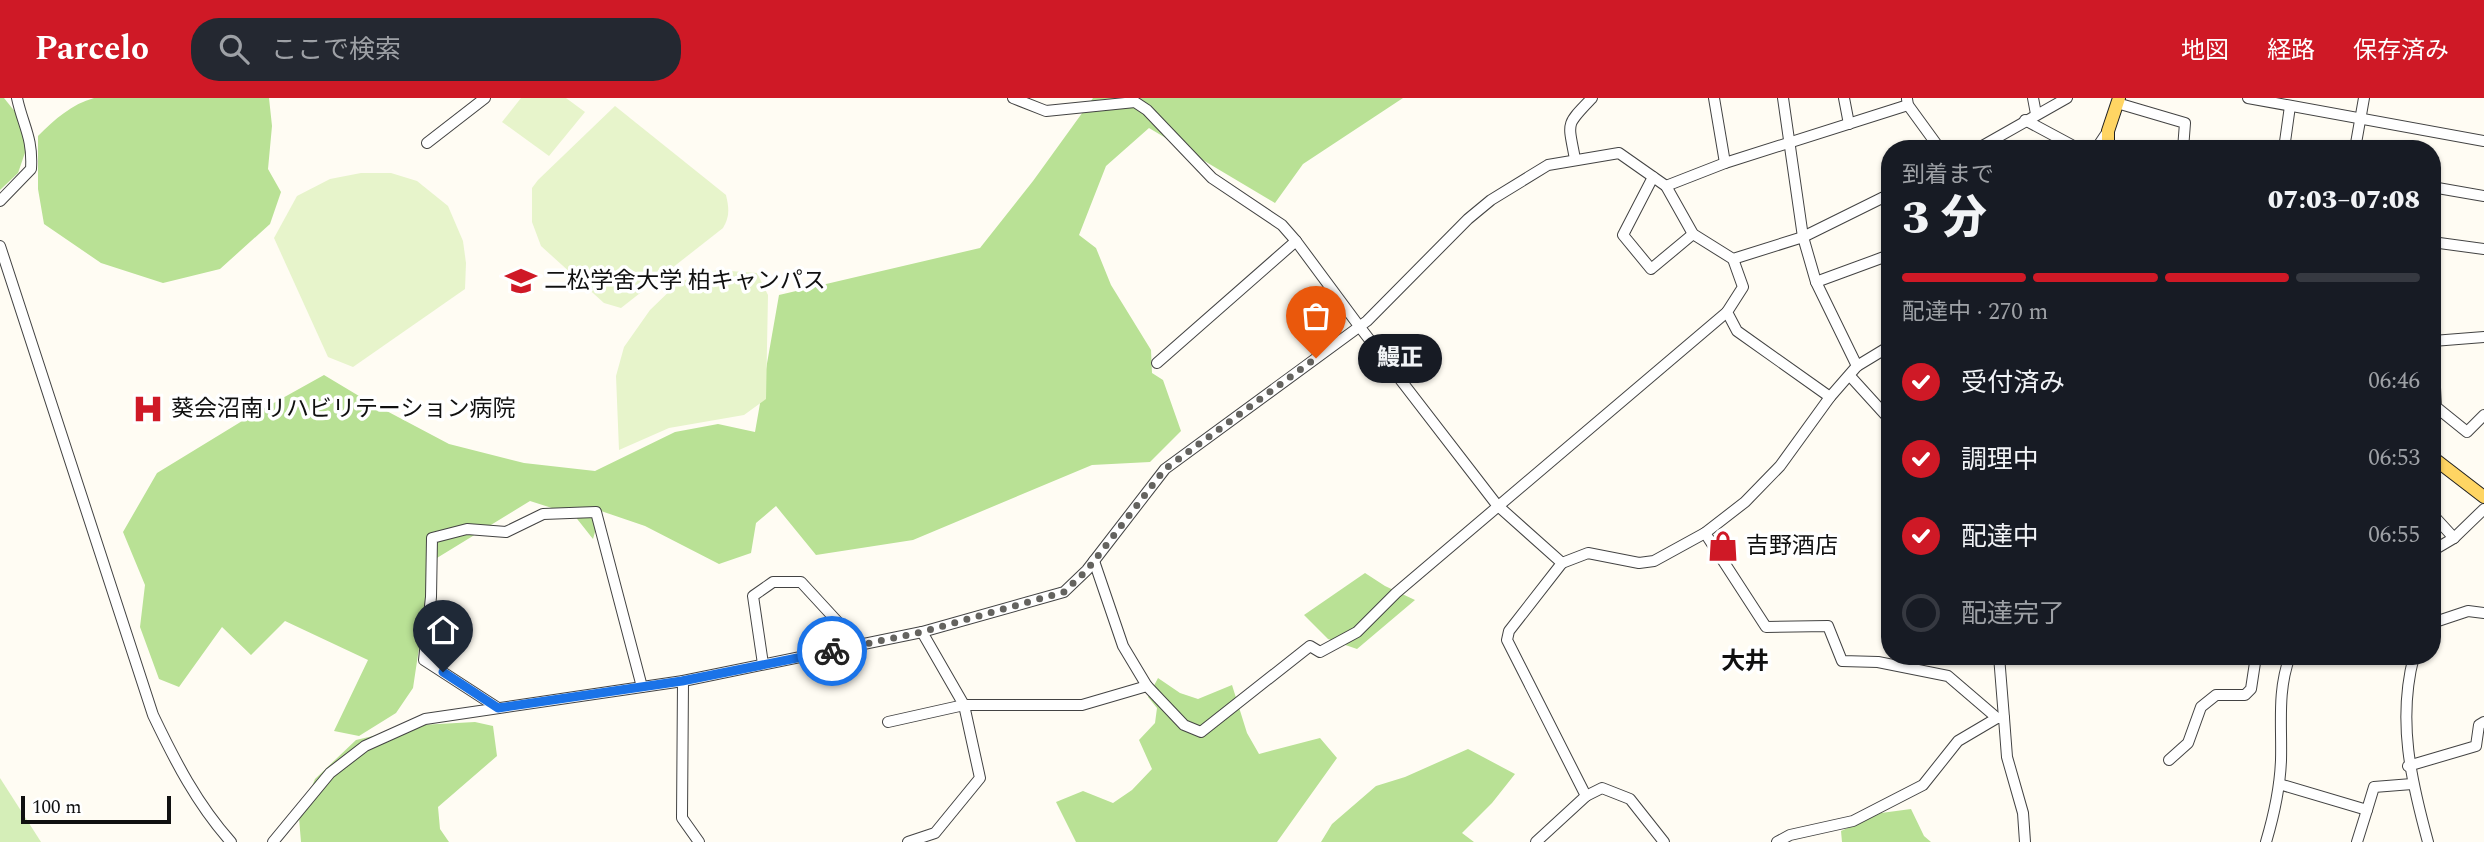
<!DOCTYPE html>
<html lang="ja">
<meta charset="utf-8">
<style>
:root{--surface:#171b24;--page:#242831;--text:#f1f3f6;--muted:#9ea1a6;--line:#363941;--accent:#cf1926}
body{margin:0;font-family:Spectral,"Noto Sans JP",serif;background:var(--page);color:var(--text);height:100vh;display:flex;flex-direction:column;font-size:26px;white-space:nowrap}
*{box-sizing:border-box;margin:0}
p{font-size:23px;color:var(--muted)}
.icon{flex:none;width:38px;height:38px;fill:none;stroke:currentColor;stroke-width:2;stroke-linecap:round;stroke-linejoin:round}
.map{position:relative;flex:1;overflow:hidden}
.side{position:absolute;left:1881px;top:42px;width:560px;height:525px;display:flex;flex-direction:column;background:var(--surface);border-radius:28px;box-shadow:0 2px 5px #0004}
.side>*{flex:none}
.scale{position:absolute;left:21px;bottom:18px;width:150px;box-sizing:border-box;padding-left:7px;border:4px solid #101010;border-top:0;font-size:19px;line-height:24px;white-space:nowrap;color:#101010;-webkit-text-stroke:5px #fff;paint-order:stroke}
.pin{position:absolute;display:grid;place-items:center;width:60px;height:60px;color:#fff;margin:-72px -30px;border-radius:50% 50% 50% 0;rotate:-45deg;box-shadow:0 0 7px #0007}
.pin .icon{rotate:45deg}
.courier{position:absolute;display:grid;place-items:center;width:70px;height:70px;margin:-35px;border:5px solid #1a73e8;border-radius:50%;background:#fff;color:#222;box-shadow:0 2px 9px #0007}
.bubble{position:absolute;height:49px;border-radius:24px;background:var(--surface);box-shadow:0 2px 5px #0004;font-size:23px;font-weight:800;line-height:49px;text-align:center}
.headline em{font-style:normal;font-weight:800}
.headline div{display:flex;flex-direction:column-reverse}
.headline{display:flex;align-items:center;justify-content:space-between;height:119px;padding:0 21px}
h1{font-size:46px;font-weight:800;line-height:52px}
.bar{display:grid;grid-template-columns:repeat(4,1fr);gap:10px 7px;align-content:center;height:84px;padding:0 21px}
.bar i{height:9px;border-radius:5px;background:var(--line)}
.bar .active{background:var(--accent)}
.bar p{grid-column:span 4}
ol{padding:0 21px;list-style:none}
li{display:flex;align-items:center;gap:21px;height:77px}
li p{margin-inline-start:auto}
li .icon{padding:7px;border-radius:50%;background:var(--accent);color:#fff;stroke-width:4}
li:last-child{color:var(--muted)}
li i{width:38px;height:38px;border:4px solid var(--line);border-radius:50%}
header{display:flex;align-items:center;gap:42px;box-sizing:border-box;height:98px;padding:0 35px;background:var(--accent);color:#fff}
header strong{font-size:33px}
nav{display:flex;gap:38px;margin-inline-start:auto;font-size:24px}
.search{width:490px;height:63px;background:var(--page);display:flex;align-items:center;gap:18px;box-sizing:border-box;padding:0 24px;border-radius:28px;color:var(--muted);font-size:26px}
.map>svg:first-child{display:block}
.green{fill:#d5eeb8}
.forest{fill:#b9e195}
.pitch{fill:#e7f4cb}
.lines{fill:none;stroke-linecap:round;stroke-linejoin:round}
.minor-casing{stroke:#434343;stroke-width:12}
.major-casing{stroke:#212121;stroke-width:14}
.minor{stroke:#fff;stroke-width:10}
.major{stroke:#ffd563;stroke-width:12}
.done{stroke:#64635f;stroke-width:7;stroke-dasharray:0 12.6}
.route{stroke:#1a73e8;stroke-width:9}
.labels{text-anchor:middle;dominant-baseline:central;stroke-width:7;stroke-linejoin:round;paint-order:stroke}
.poi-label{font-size:23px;fill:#101010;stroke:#fff;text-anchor:start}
.neighbourhood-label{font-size:24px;font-weight:bold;fill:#101010;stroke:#fff}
</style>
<header>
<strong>Parcelo</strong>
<div class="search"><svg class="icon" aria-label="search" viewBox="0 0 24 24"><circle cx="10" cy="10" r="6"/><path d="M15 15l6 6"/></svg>ここで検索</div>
<nav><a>地図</a><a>経路</a><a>保存済み</a></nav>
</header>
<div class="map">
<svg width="2484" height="744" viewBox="0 0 2484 744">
<rect width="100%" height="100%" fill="#fffcf3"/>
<polygon class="green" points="0,680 41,744 0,744"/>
<g class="forest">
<polygon points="0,0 4,0 16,15 28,46 18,75 0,92"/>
<path d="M94,0H269L272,28L268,71L281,94L270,126L220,171L163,185L101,165L44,126L38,91V38C55,21 72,6 94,0Z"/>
<polygon points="1093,0 1403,0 1303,66 1275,105 1149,30 1106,68 1079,137 1096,150 1111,187 1151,252 1152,275 1163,282 1181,333 1150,364 1092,367 913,442 816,457 776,408 756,425 751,455 719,466 645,428 601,413 593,441 574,417 530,403 432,463 413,590 396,615 359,638 334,633 368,562 285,523 251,557 222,529 179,589 159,581 140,529 145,487 123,434 157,375 252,317 324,277 364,301 449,346 524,365 595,373 675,334 718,326 755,334 779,197 980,150 1033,83"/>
<polygon points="1365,475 1385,488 1415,502 1357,551 1328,541 1304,517"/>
<polygon points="1158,580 1180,595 1198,601 1232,587 1247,635 1259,656 1320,640 1337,660 1277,744 1076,744 1056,704 1083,693 1113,705 1132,692 1152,671 1139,642 1155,625 1157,610 1148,599"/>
<polygon points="475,624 493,628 497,658 438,709 440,731 449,744 301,744 299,720 315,681 356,642 420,627"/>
<polygon points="1468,651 1515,676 1492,705 1462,735 1474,744 1321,744 1332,726 1376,688 1405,679"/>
<polygon points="1911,711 1924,738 1931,744 1842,744 1841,733 1881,715"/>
</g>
<g class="pitch">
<polygon points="521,0 566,0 585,14 549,58 502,24"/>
<path d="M615,8L726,97C729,110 730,118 723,130L621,210L604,205L541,148L532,124V90L538,82Z"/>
<polygon points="361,75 391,75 417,83 448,108 463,143 466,165 465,191 353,269 328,259 274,140 297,98 330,81"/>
<polygon points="717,172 757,175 768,197 766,301 744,317 669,330 619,352 616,278 624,249 650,212 679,184"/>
</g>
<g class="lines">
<defs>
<g id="minor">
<polyline points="1013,0 1046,13 1135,4 1147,12 1212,80 1282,127 1296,143 1359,228 1497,407 1562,465 1588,455 1639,465 1654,463 1705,435 1745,404 1780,368 1830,299 1857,268 1890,248"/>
<polyline points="1714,0 1725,65"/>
<polyline points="1783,0 1803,139 1816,184 1857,268"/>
<polyline points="1844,0 1849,26"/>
<polyline points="2033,0 2036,16"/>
<polyline points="2248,0 2484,43"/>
<polyline points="1907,1 1908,7 1940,51"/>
<polyline points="2117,5 2185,25 2183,51"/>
<polyline points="2025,22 2079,51"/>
<polyline points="427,45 485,0"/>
<polyline points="1977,51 2067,0"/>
<polyline points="2096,51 2108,33"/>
<polyline points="2284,51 2290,8"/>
<polyline points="2355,51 2364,0"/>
<path d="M1575,61C1568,23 1565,28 1592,0"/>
<polyline points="1653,79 1623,137 1651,171 1693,136"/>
<polyline points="1666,88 1725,65 1908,7"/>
<polyline points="2432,89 2484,98"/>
<path d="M0,103L31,71C33,39 23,28 17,0"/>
<polyline points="2432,144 2484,151"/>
<path d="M0,148L153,617C175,663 197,706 231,744"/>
<polyline points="1733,161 1743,189 1727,214 1737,233 1830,299"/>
<polyline points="2432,164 2436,145"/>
<polyline points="1816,184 1884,159"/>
<polyline points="2432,232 2436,309 2467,334 2484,317"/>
<polyline points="2433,243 2484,239"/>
<polyline points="1157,265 1296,143"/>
<polyline points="1850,278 1890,322"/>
<polyline points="2432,416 2454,440"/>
<polyline points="1705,435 1766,529 1828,528 1842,563 1878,564 1948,578 1997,620 2004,620 2007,659 2023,715 2025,744"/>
<polyline points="2432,453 2454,440 2484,411"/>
<polyline points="1094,463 1123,548 1147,588"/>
<polyline points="2432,525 2468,513 2484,515"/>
<polyline points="922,534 964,607 1082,607 1147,588 1184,627 1201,634 1310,548 1320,554 1357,534 1396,495 1727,214"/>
<polyline points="1999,558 2004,620"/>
<path d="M2414,558C2397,622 2411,682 2428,744"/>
<polyline points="763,566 753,498 773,484 801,484 859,547"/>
<polyline points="683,583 682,720 699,744"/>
<polyline points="498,610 424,562 431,499 432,440 467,431 506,434 543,416 596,414 642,589"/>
<polyline points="888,624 964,607 980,680 935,735 908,744"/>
<polyline points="2169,662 2188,645 2201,609 2216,597 2245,597 2251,591 2256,558"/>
<polyline points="2408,668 2476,648 2479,627 2484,624"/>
<polyline points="2279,686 2367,712 2374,689 2412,686"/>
<polyline points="1586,698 1602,690 1630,701 1664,744"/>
<polyline points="273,744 330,675 365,648 425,621 683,583 922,534 1064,494 1087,472 1165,371 1367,223 1468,121 1491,102 1548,67 1619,55 1666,88 1693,136 1733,161 1803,139 1890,96"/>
<polyline points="1536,744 1586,698 1507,542 1509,533 1562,465"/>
<polyline points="1777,744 1790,737 1853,723 1923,687 1958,643 1997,620"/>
<path d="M2266,744C2274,717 2280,690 2281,662C2282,626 2277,593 2290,558"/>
<polyline points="2357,744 2367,712"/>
</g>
<g id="major">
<polyline points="2108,51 2108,33 2119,0"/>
<polyline points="2432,359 2484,399"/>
</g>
</defs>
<use href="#minor" class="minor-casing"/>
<use href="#major" class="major-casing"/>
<use href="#minor" class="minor"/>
<use href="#major" class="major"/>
</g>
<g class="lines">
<polyline class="done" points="832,553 922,534 1064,494 1087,472 1165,371 1316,260"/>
<polyline class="route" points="443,574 498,610 682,583 832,553"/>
</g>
<defs>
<symbol id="school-bare" viewBox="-9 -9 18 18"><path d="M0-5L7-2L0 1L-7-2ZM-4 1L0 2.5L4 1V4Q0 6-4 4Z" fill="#cf1926" stroke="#fff" stroke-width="2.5" paint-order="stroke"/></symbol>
<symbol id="hospital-bare" viewBox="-9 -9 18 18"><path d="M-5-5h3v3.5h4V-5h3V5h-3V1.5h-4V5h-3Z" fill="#cf1926" stroke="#fff" stroke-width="2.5" paint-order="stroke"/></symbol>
<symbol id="shop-bare" viewBox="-9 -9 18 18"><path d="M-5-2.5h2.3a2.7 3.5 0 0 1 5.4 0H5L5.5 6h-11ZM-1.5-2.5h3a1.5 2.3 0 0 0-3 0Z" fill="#cf1926" stroke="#fff" stroke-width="2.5" paint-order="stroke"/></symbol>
</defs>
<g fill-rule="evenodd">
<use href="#school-bare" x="499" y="161" width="44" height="44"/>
<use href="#hospital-bare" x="126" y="289" width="44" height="44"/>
<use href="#shop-bare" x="1701" y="426" width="44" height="44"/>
</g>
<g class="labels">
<g class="poi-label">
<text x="544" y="183">二松学舍大学 柏キャンパス</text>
<text x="171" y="311">葵会沼南リハビリテーション病院</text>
<text x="1746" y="448">吉野酒店</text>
</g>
<g class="neighbourhood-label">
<text x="1745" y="564">大井</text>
</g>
</g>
</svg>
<div class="scale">100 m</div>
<div class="pin" style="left:1316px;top:260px;background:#ea580c"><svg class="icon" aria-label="bag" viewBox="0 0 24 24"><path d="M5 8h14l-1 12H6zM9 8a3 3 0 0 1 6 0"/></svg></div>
<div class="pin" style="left:443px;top:574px;background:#1f2937"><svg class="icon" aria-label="home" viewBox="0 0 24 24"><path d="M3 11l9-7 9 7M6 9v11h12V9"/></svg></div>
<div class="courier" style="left:832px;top:553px"><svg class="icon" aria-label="bike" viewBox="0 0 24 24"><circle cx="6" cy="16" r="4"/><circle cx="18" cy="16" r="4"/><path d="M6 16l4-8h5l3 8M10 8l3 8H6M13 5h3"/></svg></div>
<div class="bubble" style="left:1358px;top:236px;width:84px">鰻正</div>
<section class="side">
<div class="headline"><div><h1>3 分</h1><p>到着まで</p></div><em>07:03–07:08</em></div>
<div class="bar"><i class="active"></i><i class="active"></i><i class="active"></i><i></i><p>配達中 · 270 m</p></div>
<ol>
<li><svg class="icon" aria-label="check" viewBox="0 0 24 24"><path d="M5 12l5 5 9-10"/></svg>受付済み<p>06:46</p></li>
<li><svg class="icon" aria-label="check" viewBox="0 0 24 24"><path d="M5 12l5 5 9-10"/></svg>調理中<p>06:53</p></li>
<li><svg class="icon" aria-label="check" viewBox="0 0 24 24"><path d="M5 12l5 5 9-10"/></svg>配達中<p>06:55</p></li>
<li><i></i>配達完了</li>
</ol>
</section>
</div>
